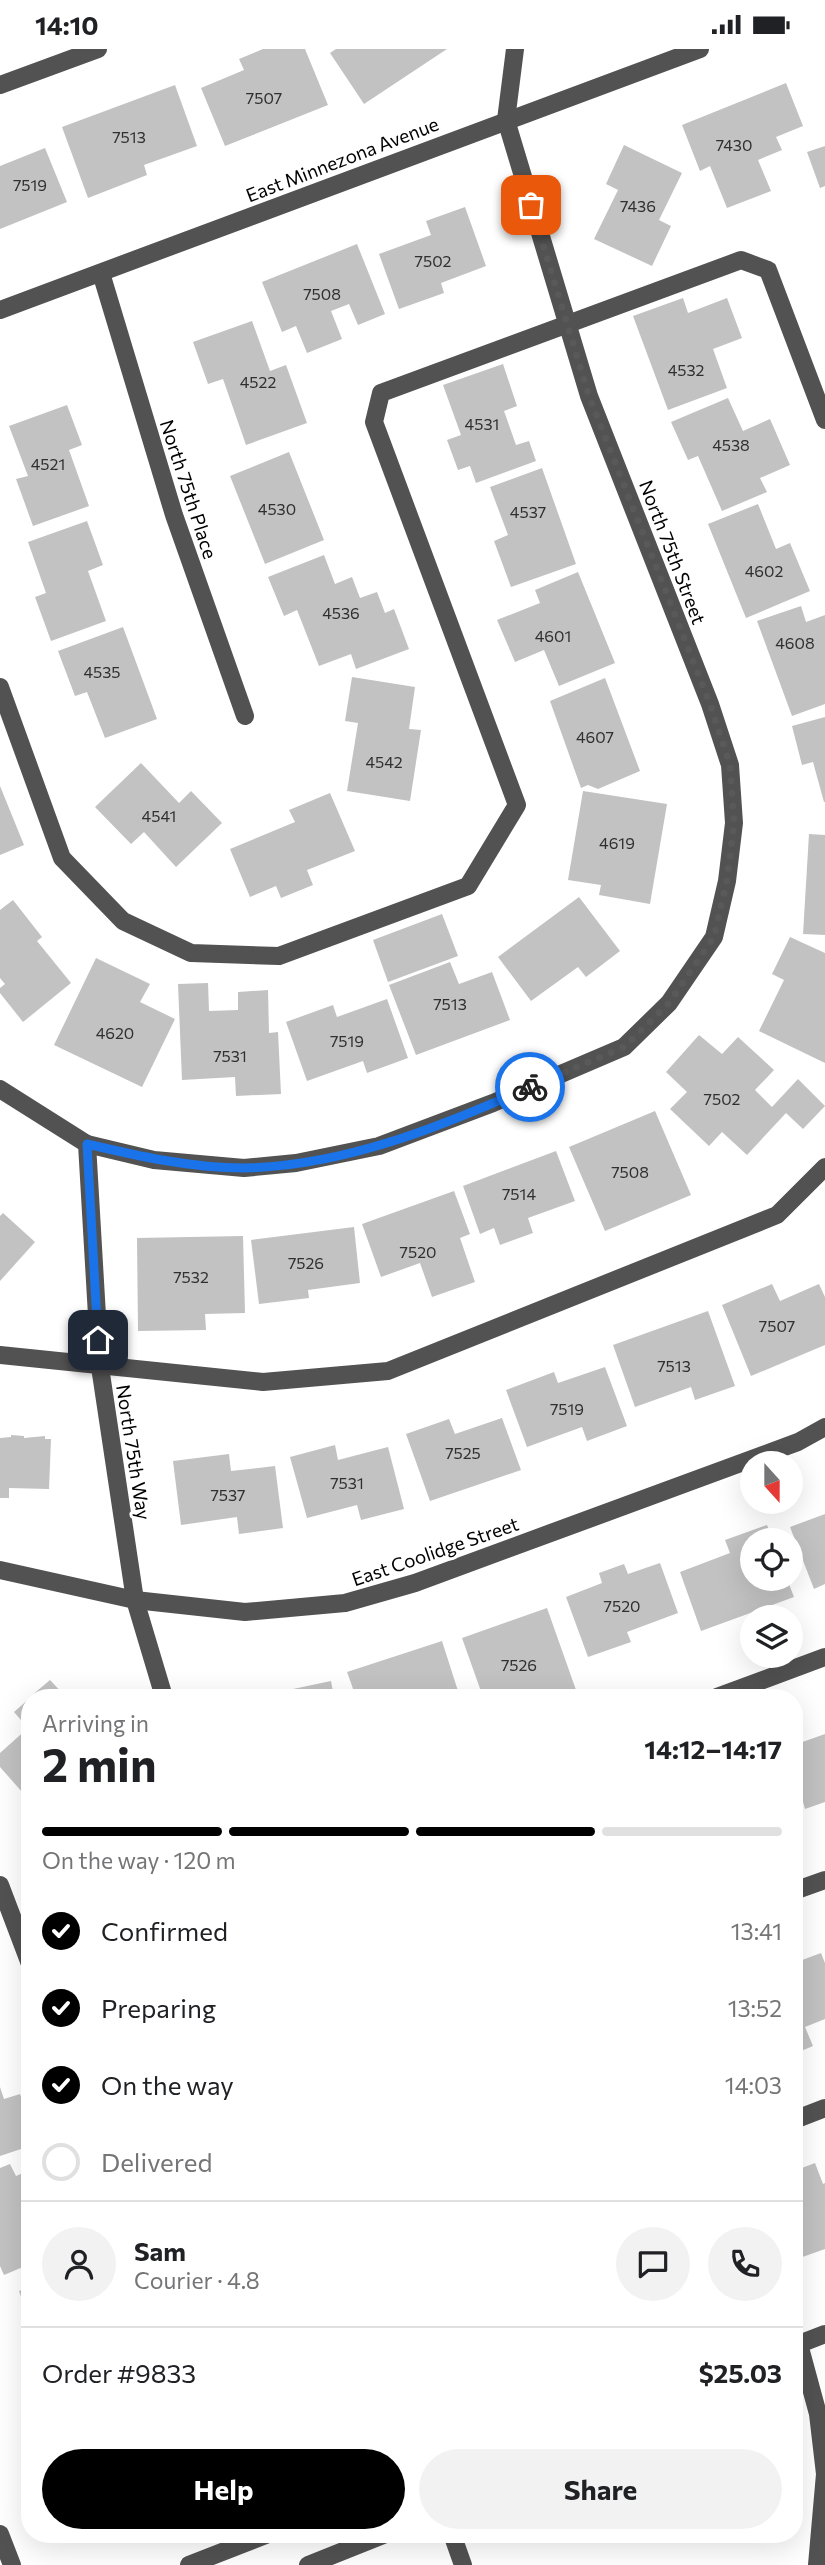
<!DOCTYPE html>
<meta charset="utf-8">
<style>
:root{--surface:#fff;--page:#f2f2f2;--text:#202124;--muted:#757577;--line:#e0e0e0;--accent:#000}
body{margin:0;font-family:Commissioner,sans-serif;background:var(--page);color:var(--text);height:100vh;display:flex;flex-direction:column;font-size:26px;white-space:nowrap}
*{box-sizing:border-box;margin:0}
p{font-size:23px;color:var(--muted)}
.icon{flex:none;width:38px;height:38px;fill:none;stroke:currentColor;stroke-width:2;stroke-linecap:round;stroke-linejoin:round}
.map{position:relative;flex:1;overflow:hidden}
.side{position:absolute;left:21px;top:1640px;width:782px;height:854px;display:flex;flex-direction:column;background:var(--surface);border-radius:28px;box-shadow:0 7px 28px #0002}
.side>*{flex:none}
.needle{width:46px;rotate:159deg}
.controls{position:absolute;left:740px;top:1402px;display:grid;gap:14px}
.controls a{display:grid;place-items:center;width:63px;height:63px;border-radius:50%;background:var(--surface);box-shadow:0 7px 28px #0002;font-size:35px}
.pin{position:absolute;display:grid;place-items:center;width:60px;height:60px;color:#fff;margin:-30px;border-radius:14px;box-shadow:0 4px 10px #0006}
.courier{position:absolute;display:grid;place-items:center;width:70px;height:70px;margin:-35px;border:5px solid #1a73e8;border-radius:50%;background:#fff;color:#222;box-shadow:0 2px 9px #0007}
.head em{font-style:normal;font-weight:700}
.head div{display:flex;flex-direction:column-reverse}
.head{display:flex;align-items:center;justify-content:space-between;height:119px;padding:0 21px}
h1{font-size:46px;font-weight:700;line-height:52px}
.bar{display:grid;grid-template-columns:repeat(4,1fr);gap:10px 7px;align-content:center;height:84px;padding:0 21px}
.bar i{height:9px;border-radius:5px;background:var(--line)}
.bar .selected{background:var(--accent)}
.bar p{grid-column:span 4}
.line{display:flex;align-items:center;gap:18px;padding:0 21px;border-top:2px solid var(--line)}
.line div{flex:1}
.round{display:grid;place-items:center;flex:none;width:74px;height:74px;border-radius:37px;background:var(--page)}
ol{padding:0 21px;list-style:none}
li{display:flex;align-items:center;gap:21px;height:77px}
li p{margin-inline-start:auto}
li .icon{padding:7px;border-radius:50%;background:var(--accent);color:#fff;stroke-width:4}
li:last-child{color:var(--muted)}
li i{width:38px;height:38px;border:4px solid var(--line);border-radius:50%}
.action{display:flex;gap:14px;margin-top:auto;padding:14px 21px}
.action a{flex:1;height:80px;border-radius:42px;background:var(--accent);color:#fff;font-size:28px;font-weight:700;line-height:80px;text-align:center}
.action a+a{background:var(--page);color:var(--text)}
.status{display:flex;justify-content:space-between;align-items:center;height:49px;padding:0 35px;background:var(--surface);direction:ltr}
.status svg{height:19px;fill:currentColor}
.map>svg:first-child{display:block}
.building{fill:#c2c2c2}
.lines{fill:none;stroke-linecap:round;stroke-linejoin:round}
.minor{stroke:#525252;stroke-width:18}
.done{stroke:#595959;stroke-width:7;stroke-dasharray:0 12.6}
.route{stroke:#1a73e8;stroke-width:9}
.labels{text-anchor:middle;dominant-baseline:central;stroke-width:6;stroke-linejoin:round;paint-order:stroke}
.number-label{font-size:16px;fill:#303030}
.street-label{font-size:19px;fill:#000;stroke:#fff}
</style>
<div class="status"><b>14:10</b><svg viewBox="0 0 49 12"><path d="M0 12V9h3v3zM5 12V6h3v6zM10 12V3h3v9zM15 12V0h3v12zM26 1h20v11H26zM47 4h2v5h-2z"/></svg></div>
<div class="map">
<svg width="825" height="2516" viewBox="0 0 825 2516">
<rect width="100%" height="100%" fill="#fff"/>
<g class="building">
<polygon points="263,0 305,0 328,56 225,97 201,39 244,21 239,10"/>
<polygon points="336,0 447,0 364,55 330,4"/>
<polygon points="786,34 803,77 776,88 782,101 758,111 771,142 727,159 710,117 700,122 682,76"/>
<polygon points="175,36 197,97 144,116 147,126 88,149 62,78"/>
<polygon points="624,96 682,124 659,171 671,177 652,217 594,190 618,141 606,135"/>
<polygon points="825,97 825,137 820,139 807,103"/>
<polygon points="45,99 67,153 0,180 0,117"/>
<polygon points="465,158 486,217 441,234 444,244 399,260 379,205 431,186 426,172"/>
<polygon points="357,195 385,265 358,276 349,255 331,262 342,290 307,304 296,277 282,283 262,233"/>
<polygon points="683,249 688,264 727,249 742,289 713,300 727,339 668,361 633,267"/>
<polygon points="252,272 270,322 286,316 307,374 246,396 223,330 208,335 193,293"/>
<polygon points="503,315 517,357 504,362 516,396 529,392 536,412 476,434 470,417 458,421 447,391 461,386 443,336"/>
<polygon points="728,349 743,382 770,370 790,416 760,429 767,443 722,462 698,407 688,411 671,373"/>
<polygon points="67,356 82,396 69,401 89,457 33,477 16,430 28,427 9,377"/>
<polygon points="289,403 324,491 265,515 230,427"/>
<polygon points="542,419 576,515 511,538 494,492 508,486 490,438"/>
<polygon points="758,455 776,500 790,494 810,542 746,569 708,475"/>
<polygon points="87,472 103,516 88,522 106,572 51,592 35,548 46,544 28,493"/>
<polygon points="324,506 335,535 352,528 360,549 377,543 385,564 394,560 409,600 356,620 351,605 319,617 297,561 284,567 268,528"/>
<polygon points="578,523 615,614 559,637 544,601 515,613 497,571 540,554 535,541"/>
<polygon points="801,557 806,573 825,566 825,655 792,667 757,572"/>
<polygon points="123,578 157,670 105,689 87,643 75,647 58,602"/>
<polygon points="352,628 415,638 409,680 421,681 410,752 347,742 358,674 345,672"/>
<polygon points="605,629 640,722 598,740 588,736 581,739 550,652"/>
<polygon points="825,668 825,753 824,753 813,713 802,716 792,677"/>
<polygon points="141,714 179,754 191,742 222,774 176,818 144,783 131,795 95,758"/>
<polygon points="0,737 24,796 0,806"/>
<polygon points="583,742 667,755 650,855 599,846 601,836 568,831"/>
<polygon points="330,744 355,802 307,821 313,836 281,849 276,837 250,848 230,800 295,773 289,761"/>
<polygon points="809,785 825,786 825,886 803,885"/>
<polygon points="579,848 620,902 586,928 578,918 531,952 498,908"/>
<polygon points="13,851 42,888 37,892 71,934 23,973 0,944 0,939 5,935 0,929 0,861"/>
<polygon points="442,865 458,907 388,933 373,891"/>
<polygon points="790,888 825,904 825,1014 759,982 784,931 772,925"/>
<polygon points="96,909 150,935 140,953 175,970 142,1038 54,996"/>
<polygon points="450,913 459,935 492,923 510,971 416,1006 389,936"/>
<polygon points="208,934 209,962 238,961 238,943 268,941 269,984 278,983 281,1045 236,1047 235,1028 182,1031 178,935"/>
<polygon points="387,950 408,1009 367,1024 363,1012 307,1032 286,973 333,956 337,968"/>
<polygon points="699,986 722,1005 738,988 774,1021 755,1041 772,1058 798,1030 825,1057 803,1080 786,1064 747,1106 722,1083 709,1097 670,1060 687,1043 666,1023"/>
<polygon points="655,1062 691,1146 605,1182 569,1098"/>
<polygon points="556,1102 575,1152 528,1169 533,1184 500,1196 494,1179 480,1185 463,1137"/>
<polygon points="454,1142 470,1185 460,1189 475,1233 432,1248 420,1214 381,1228 362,1175"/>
<polygon points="3,1164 35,1193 0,1232 0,1167"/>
<polygon points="354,1178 360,1234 308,1241 309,1249 259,1255 251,1191"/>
<polygon points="243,1187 245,1264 205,1265 206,1281 138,1282 137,1189"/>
<polygon points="772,1235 780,1252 819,1235 825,1248 825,1296 751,1327 722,1256"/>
<polygon points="708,1262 735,1337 695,1351 691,1338 635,1358 613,1296"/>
<polygon points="605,1318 627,1377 587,1392 582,1378 527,1398 506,1341 554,1323 558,1334"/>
<polygon points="502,1369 521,1421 430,1452 406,1385 449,1370 455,1385"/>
<polygon points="11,1386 24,1387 24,1389 45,1387 45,1390 51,1390 49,1440 9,1439 9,1449 0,1449 0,1389 11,1388"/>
<polygon points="335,1396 338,1411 388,1398 404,1460 361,1471 357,1456 307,1469 290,1408"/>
<polygon points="229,1405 231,1422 275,1417 283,1479 239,1485 237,1468 181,1476 173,1412"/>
<polygon points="825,1465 825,1535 814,1540 790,1478"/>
<polygon points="767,1476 773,1491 752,1491 752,1530 787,1530 794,1548 701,1582 680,1523 730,1504 725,1491"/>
<polygon points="660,1514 678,1564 627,1583 631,1593 588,1608 566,1548 602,1534 599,1524 624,1515 628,1525"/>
<polygon points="547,1559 576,1641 554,1648 483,1648 462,1589"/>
<polygon points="442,1592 458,1642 439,1648 356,1648 347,1623"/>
<polygon points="50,1631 66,1648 30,1648"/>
<polygon points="331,1632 334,1648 260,1648 260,1647"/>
<polygon points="30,1649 30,1738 23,1744 0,1718 0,1704 28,1679 14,1663"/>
<polygon points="825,1685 825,1753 805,1760 801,1746 794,1749 794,1696"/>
<polygon points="821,1904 825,1914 825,1970 805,1978 813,1997 794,2005 794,1914"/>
<polygon points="0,2038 4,2050 20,2045 28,2069 30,2069 30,2097 0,2107"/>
<polygon points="815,2114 823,2135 825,2134 825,2200 794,2211 794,2122"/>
<polygon points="10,2115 16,2127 30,2121 30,2215 4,2226 0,2217 0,2119"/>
<polygon points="30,2238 30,2270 29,2270 19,2242"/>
</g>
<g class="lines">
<g class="minor">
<polyline points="0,36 98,0"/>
<polyline points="101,224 174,466 245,667"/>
<polyline points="0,261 700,0"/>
<polyline points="0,638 62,809 123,872 191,904 279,907 468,837 517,756 374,373 381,344 741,211 768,221 825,371"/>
<polyline points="0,1040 87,1095 100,1318 135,1551 164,1648"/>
<polyline points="87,1095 154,1111 244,1119 296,1114 379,1097 493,1054 624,998 669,954 714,888 727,832 734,774 730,716 710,655 589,347 568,277 506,71 515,0"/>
<polyline points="0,1306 263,1333 388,1322 777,1166 825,1118"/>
<polyline points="0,1521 135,1551 245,1563 345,1554 415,1534 798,1393 825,1378"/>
<polyline points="717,1648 825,1608"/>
<polyline points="0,1836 30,1915"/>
<polyline points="794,1842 825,1831"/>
<polyline points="794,2071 825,2059"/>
<polyline points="799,2295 818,2365 825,2425 817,2516"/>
<polyline points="794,2297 825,2285"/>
<polyline points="0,2485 12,2516"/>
<polyline points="452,2485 463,2516"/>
<polyline points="189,2516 268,2485"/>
<polyline points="308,2516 386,2485"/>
</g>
</g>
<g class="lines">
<polyline class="done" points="530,1038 624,998 669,954 714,888 727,831 734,774 730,716 710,655 589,347 531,156"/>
<path class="route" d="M98,1291L87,1095C138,1107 191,1119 244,1119C344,1117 440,1078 530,1038"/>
</g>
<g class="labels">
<g class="number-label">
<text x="264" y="48">7507</text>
<text x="129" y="87">7513</text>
<text x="734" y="95">7430</text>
<text x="30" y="135">7519</text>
<text x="638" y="156">7436</text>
<text x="433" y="211">7502</text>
<text x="322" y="244">7508</text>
<text x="686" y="320">4532</text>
<text x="258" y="332">4522</text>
<text x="482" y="374">4531</text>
<text x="731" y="395">4538</text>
<text x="48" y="414">4521</text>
<text x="277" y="459">4530</text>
<text x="528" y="462">4537</text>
<text x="764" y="521">4602</text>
<text x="341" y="563">4536</text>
<text x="553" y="586">4601</text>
<text x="795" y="593">4608</text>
<text x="102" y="622">4535</text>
<text x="595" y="687">4607</text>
<text x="384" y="712">4542</text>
<text x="159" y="766">4541</text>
<text x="617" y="793">4619</text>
<text x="450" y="954">7513</text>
<text x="115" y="983">4620</text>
<text x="347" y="991">7519</text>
<text x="230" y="1006">7531</text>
<text x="722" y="1049">7502</text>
<text x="630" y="1122">7508</text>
<text x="519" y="1144">7514</text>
<text x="418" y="1202">7520</text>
<text x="306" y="1213">7526</text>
<text x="191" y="1227">7532</text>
<text x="777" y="1276">7507</text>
<text x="674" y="1316">7513</text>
<text x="567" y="1359">7519</text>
<text x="463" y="1403">7525</text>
<text x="347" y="1433">7531</text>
<text x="228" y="1445">7537</text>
<text x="622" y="1556">7520</text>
<text x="519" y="1615">7526</text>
</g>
<g class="street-label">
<text transform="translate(342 110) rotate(-21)">East Minnezona Avenue</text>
<text transform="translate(189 440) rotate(72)">North 75th Place</text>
<text transform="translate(673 503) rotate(69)">North 75th Street</text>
<text transform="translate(134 1403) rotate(81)">North 75th Way</text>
<text transform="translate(435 1502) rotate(-19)">East Coolidge Street</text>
</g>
</g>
</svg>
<div class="controls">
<a><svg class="needle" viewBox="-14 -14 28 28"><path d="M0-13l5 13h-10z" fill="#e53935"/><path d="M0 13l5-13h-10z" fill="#757577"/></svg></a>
<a><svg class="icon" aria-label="locate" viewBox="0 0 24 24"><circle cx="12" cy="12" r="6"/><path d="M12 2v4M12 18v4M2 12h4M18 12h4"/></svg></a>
<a><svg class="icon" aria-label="layers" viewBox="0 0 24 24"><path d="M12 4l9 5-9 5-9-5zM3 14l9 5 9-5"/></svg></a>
</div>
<div class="pin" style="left:531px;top:156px;background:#ea580c"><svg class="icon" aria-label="bag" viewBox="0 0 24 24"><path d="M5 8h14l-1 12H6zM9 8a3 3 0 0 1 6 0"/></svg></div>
<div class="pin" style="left:98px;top:1291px;background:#1f2937"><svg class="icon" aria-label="home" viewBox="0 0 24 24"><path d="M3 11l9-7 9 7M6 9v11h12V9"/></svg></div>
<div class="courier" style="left:530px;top:1038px"><svg class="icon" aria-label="bike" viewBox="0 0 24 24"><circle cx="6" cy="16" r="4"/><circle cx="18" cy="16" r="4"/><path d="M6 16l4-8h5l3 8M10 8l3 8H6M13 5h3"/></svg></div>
<section class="side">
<div class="head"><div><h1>2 min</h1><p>Arriving in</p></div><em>14:12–14:17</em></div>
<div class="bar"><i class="selected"></i><i class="selected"></i><i class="selected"></i><i></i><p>On the way · 120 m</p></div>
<ol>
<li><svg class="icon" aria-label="check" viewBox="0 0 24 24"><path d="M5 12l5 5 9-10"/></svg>Confirmed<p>13:41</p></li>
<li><svg class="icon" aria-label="check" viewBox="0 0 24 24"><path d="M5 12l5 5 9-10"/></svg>Preparing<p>13:52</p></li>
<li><svg class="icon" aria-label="check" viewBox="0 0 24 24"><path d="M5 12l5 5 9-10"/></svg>On the way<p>14:03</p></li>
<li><i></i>Delivered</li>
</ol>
<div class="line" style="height:126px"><a class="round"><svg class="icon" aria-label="person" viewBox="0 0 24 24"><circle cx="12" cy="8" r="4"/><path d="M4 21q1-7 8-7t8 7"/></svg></a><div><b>Sam</b><p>Courier · 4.8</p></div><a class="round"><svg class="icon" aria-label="chat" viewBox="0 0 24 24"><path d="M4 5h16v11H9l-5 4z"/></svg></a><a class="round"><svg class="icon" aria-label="phone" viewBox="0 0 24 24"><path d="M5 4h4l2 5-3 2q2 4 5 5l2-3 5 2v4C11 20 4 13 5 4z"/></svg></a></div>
<div class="line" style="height:91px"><div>Order #9833</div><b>$25.03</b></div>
<div class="action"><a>Help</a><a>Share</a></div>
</section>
</div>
